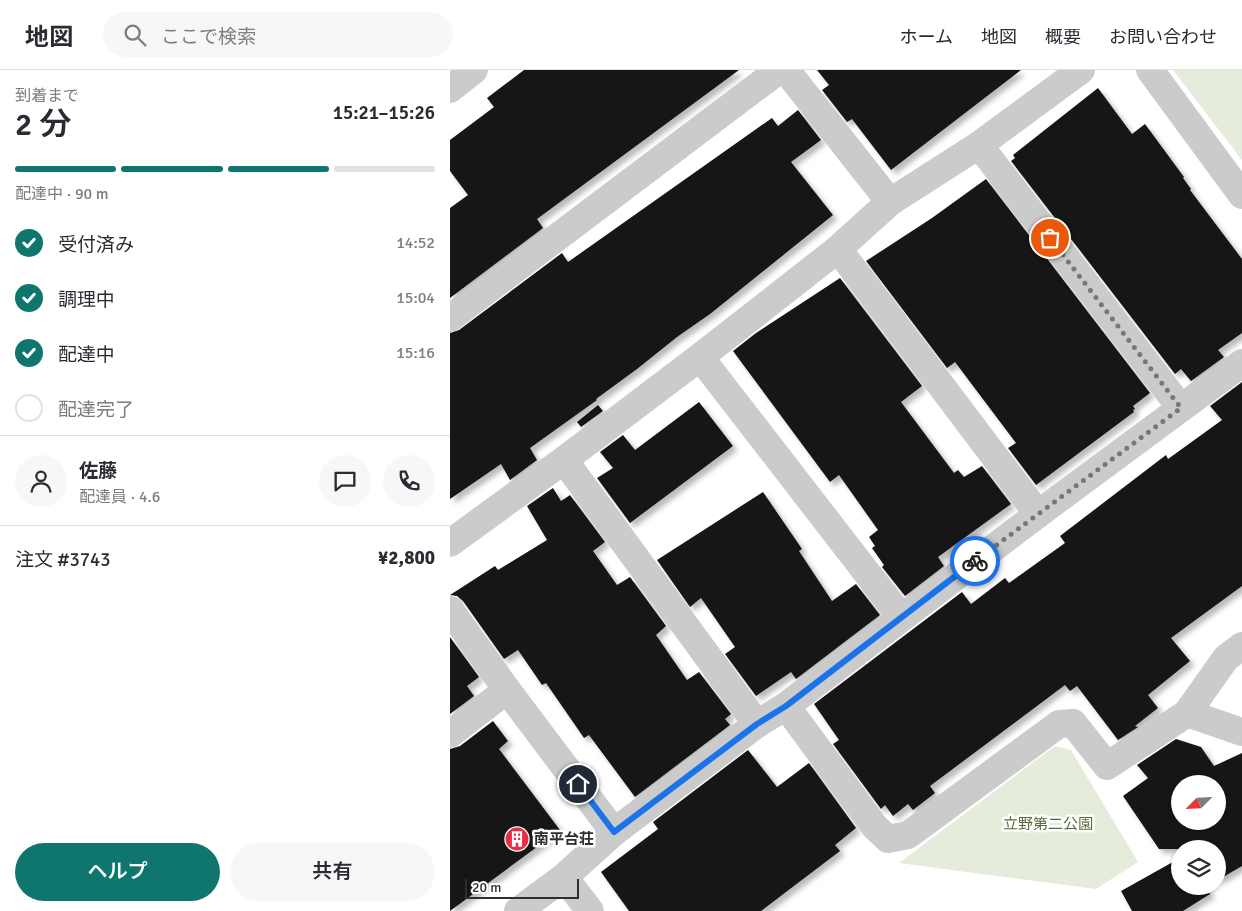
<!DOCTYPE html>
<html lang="ja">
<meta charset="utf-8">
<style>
:root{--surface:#fff;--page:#f7f7f7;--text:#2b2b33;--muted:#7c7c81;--line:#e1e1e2;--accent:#0f766e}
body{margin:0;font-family:Signika,"Noto Sans JP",sans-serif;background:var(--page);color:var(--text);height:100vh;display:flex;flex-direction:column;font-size:19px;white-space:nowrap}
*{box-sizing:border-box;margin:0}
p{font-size:16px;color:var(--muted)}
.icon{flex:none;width:28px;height:28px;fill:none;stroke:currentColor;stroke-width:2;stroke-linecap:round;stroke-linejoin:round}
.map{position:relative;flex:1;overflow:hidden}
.drawer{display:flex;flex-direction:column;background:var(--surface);width:450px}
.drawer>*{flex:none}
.needle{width:32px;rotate:246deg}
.controls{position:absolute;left:721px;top:705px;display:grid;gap:10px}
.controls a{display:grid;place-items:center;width:55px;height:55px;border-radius:50%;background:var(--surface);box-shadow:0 1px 4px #0004;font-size:25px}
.scale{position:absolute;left:15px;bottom:12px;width:114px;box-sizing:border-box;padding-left:5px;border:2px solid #2e2e2e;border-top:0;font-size:14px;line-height:18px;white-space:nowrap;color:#2e2e2e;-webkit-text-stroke:4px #fff;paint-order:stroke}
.pin{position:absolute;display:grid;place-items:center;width:42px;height:42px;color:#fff;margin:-21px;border:2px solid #fff;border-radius:50%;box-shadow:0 1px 5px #0007}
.courier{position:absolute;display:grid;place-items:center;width:50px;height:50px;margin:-25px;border:4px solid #1a73e8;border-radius:50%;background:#fff;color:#222;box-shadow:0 1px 6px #0007}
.overview em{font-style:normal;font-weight:600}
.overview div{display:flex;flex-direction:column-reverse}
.overview{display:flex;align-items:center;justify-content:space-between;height:85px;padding:0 15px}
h1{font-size:32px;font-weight:600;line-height:38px}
.bar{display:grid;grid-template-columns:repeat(4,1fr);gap:8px 5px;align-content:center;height:60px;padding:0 15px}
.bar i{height:6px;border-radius:4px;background:var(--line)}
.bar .current{background:var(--accent)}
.bar p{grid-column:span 4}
.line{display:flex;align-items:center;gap:12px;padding:0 15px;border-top:1px solid var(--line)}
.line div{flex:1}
.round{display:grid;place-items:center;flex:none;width:52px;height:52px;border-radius:26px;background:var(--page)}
ol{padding:0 15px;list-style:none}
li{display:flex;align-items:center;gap:15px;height:55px}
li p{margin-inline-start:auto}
li .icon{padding:5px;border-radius:50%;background:var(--accent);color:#fff;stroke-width:4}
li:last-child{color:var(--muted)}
li i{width:28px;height:28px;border:2px solid var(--line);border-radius:50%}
.primary-button{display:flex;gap:10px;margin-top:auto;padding:10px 15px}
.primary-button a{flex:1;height:58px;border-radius:30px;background:var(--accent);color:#fff;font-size:20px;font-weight:600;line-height:58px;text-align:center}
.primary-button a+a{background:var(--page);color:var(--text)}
header{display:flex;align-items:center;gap:30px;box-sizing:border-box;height:70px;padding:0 25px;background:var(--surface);border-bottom:1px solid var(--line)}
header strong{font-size:24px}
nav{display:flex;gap:28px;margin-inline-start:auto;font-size:18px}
.search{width:350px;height:45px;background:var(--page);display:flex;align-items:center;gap:12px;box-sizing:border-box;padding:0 18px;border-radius:28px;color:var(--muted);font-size:19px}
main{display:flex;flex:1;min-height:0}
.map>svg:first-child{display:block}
.green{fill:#e5ecdb}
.building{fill:#151515;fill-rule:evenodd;filter:url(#shadow)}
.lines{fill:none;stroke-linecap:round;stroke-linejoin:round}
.minor{stroke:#cbcbcb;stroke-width:28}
.done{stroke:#777;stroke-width:5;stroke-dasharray:0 9}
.route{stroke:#1a73e8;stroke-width:6}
.labels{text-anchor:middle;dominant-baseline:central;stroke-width:5;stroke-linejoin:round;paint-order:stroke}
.park-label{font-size:15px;fill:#546a3b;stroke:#fff}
.poi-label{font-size:15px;font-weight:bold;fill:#2e2e2e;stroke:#fff;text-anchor:start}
</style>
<header>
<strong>地図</strong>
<div class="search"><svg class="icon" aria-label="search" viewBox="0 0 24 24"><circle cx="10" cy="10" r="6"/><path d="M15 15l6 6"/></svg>ここで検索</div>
<nav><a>ホーム</a><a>地図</a><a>概要</a><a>お問い合わせ</a></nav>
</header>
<main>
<section class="drawer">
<div class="overview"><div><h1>2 分</h1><p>到着まで</p></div><em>15:21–15:26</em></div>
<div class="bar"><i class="current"></i><i class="current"></i><i class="current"></i><i></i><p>配達中 · 90 m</p></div>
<ol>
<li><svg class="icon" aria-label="check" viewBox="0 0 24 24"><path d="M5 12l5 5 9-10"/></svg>受付済み<p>14:52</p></li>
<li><svg class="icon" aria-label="check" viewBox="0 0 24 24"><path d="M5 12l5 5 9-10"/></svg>調理中<p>15:04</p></li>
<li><svg class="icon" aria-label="check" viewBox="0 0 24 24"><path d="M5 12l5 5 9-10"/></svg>配達中<p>15:16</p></li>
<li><i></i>配達完了</li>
</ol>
<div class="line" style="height:90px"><a class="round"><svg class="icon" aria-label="person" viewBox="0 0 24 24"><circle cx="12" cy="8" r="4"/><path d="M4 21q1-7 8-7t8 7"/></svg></a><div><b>佐藤</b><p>配達員 · 4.6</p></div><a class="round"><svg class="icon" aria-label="chat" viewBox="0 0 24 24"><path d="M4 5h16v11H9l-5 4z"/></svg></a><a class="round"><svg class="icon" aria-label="phone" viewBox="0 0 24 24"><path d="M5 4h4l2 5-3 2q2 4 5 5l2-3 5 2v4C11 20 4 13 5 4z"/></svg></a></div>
<div class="line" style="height:65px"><div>注文 #3743</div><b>¥2,800</b></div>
<div class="primary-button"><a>ヘルプ</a><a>共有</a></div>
</section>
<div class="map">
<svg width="792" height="841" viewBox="0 0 792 841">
<defs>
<filter id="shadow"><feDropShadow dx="4.5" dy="4.5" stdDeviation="2.5" flood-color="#0004"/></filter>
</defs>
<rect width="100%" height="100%" fill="#fff"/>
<g class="green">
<polygon points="723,0 792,0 792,90"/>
<polygon points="605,676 621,680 688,792 646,819 449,793"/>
</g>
<g class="building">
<polygon points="74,0 289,0 87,149 93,158 0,228 0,138 18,125 0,101 0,70 44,37 37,28"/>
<polygon points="367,0 571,0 441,100 402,49 397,52 372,20 379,15"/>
<polygon points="648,18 682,64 695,54 734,107 733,108 741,119 740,120 792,189 792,263 768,280 774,287 741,311 731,299 725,304 561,91 565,88 563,85"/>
<polygon points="348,40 371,70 341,92 383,145 260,244 227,267 187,299 146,329 147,330 80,378 87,390 60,410 51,394 0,429 0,263 9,260 112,183 118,192 322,48 328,56"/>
<polygon points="536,109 700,323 683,336 685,339 683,340 684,342 586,415 558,378 566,373 505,292 497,298 416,191 482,148"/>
<polygon points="390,208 472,316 451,332 504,403 508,400 514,407 532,396 561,434 488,487 494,496 455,526 432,497 434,495 422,478 425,476 419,467 428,460 389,405 380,412 283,281 306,263"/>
<polygon points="792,312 792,516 721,568 740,591 698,625 708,638 685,656 688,657 668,670 627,616 620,621 615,615 480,716 485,723 463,740 458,734 443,746 435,735 431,739 383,674 389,670 364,634 512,522 521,534 555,508 559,513 615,473 610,466 716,385 718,389 772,350 760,336"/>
<polygon points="249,332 283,376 180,453 147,408 163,398 150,382 173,365 185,380"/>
<polygon points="148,335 153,341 131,357 127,352"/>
<polygon points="103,418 111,431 120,425 155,472 143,481 167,515 180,507 216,556 206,565 237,610 249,602 281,644 275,649 280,655 185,727 139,665 134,668 96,613 92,615 68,580 54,589 13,531 7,526 0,525 45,496 48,500 97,470 77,436"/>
<polygon points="313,422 352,479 349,481 382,531 406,514 430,545 346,609 341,602 306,626 275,584 285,577 251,528 240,537 207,490"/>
<polygon points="0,567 29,607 17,616 24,626 0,644"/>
<polygon points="43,651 58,671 49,679 110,760 0,841 0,679 10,676"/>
<path d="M726,669L751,677L764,696L792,683V796L768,810V779H709L673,726L698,708L687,695ZM730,714H768V751H730Z"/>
<polygon points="298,680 327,717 359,693 406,758 385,775 390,781 311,841 179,841 151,802 208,759 203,752"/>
<polygon points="730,788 730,816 757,816 756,817 760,824 733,841 682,841 671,821"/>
</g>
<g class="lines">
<g class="minor">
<polyline points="336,0 440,132"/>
<polyline points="700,0 792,125"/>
<polyline points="0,19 24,0"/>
<polyline points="529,75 731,338"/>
<polyline points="388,179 588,444"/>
<polyline points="0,248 329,0"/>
<polyline points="250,287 451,547"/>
<polyline points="114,390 307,654"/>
<polyline points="0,473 114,390 250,287 388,179 440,132 529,75 631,0"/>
<polyline points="0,540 57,620 164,762"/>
<polyline points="792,576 776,588 737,643 792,662"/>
<polyline points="336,636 425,757 438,769 458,765 609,654 623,653 657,696 739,642 737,643"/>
<polyline points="0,664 57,620"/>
<polyline points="114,807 140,841"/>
<polyline points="68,841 114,807 164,762 307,654 336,636 588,444 792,293"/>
</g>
</g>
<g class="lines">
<polyline class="done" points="525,491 731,338 600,168"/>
<polyline class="route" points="128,714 164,762 307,654 336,636 525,491"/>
</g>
<defs>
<symbol id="building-disc" viewBox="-11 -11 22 22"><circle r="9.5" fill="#e72d47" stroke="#fff"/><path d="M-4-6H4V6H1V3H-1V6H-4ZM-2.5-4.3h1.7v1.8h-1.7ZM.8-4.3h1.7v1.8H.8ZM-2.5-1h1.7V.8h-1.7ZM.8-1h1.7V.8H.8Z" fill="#fff"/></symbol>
</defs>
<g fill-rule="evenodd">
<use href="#building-disc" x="53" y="755" width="28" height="28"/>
</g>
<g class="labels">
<g class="park-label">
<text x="598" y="754">立野第二公園</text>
</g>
<g class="poi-label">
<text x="84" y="769">南平台荘</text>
</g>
</g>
</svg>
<div class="controls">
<a><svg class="needle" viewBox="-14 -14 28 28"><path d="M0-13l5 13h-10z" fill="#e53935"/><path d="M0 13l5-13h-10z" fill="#7c7c81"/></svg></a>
<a><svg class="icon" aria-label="layers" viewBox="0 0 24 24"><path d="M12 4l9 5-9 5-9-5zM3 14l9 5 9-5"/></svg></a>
</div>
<div class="scale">20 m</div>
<div class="pin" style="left:600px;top:168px;background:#ea580c"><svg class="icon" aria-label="bag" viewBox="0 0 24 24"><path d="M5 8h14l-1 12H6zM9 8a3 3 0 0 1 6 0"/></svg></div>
<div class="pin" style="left:128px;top:714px;background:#1f2937"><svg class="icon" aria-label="home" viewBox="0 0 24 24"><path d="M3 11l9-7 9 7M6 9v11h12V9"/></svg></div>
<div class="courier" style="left:525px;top:491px"><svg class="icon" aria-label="bike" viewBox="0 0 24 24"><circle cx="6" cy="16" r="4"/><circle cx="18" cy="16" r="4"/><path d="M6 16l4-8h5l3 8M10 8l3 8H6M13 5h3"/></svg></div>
</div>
</main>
